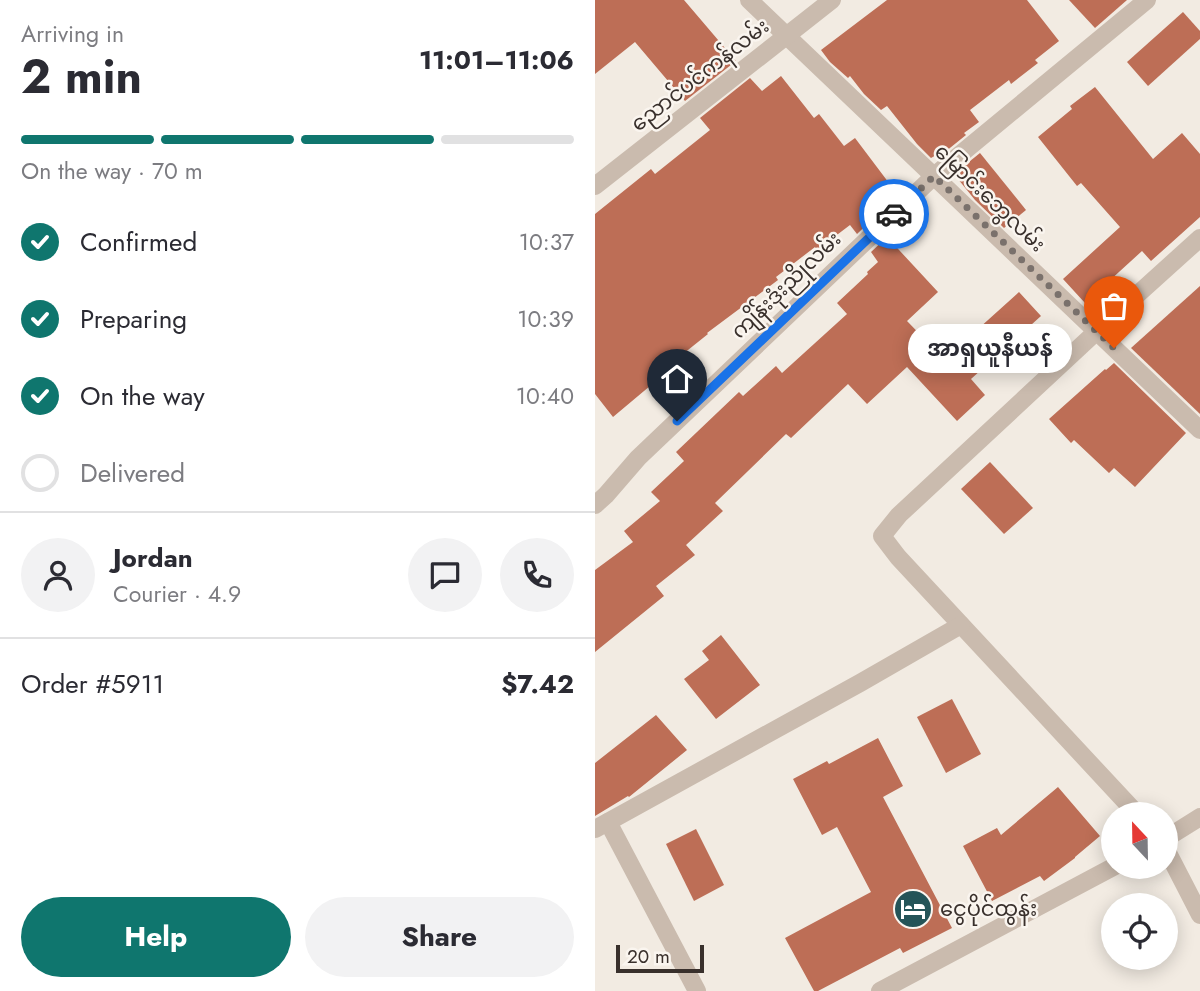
<!DOCTYPE html>
<meta charset="utf-8">
<style>
:root{--surface:#fff;--page:#f2f2f3;--text:#2b2b33;--muted:#7c7c81;--line:#e1e1e2;--accent:#0f766e}
body{margin:0;font-family:Jost,"Noto Sans Myanmar",sans-serif;background:var(--page);color:var(--text);height:100vh;display:flex;flex-direction:column;font-size:26px;white-space:nowrap}
*{box-sizing:border-box;margin:0}
p{font-size:23px;color:var(--muted)}
.icon{flex:none;width:38px;height:38px;fill:none;stroke:currentColor;stroke-width:2;stroke-linecap:round;stroke-linejoin:round}
.map{position:relative;flex:1;overflow:hidden}
.side{display:flex;flex-direction:column;background:var(--surface);width:595px}
.side>*{flex:none}
.needle{width:46px;rotate:338deg}
.buttons{position:absolute;left:506px;top:802px;display:grid;gap:14px}
.buttons a{display:grid;place-items:center;width:77px;height:77px;border-radius:50%;background:var(--surface);box-shadow:0 4px 18px #0003;font-size:35px}
.scale{position:absolute;left:21px;bottom:18px;width:88px;box-sizing:border-box;padding-left:7px;border:4px solid #39302c;border-top:0;font-size:19px;line-height:24px;white-space:nowrap;color:#39302c;-webkit-text-stroke:5px #faf5ef;paint-order:stroke}
.pin{position:absolute;display:grid;place-items:center;width:60px;height:60px;color:#fff;margin:-72px -30px;border-radius:50% 50% 50% 0;rotate:-45deg;box-shadow:0 0 7px #0007}
.pin .icon{rotate:45deg}
.courier{position:absolute;display:grid;place-items:center;width:70px;height:70px;margin:-35px;border:5px solid #1a73e8;border-radius:50%;background:#fff;color:#222;box-shadow:0 2px 9px #0007}
.bubble{position:absolute;height:49px;border-radius:24px;background:var(--surface);box-shadow:0 4px 18px #0003;font-size:23px;font-weight:700;line-height:49px;text-align:center}
.head em{font-style:normal;font-weight:700}
.head div{display:flex;flex-direction:column-reverse}
.head{display:flex;align-items:center;justify-content:space-between;height:119px;padding:0 21px}
h1{font-size:46px;font-weight:700;line-height:52px}
.bar{display:grid;grid-template-columns:repeat(4,1fr);gap:10px 7px;align-content:center;height:84px;padding:0 21px}
.bar i{height:9px;border-radius:5px;background:var(--line)}
.bar .active{background:var(--accent)}
.bar p{grid-column:span 4}
.line{display:flex;align-items:center;gap:18px;padding:0 21px;border-top:2px solid var(--line)}
.line div{flex:1}
.round{display:grid;place-items:center;flex:none;width:74px;height:74px;border-radius:37px;background:var(--page)}
ol{padding:0 21px;list-style:none}
li{display:flex;align-items:center;gap:21px;height:77px}
li p{margin-inline-start:auto}
li .icon{padding:7px;border-radius:50%;background:var(--accent);color:#fff;stroke-width:4}
li:last-child{color:var(--muted)}
li i{width:38px;height:38px;border:4px solid var(--line);border-radius:50%}
.button{display:flex;gap:14px;margin-top:auto;padding:14px 21px}
.button a{flex:1;height:80px;border-radius:42px;background:var(--accent);color:#fff;font-size:28px;font-weight:700;line-height:80px;text-align:center}
.button a+a{background:var(--page);color:var(--text)}
main{display:flex;flex:1;min-height:0}
.map>svg:first-child{display:block}
.building{fill:#bd6e56}
.lines{fill:none;stroke-linecap:round;stroke-linejoin:round}
.minor{stroke:#cabbae;stroke-width:18}
.done{stroke:#7a716c;stroke-width:7;stroke-dasharray:0 12.6}
.route{stroke:#1a73e8;stroke-width:9}
.labels{text-anchor:middle;dominant-baseline:central;stroke-width:5;stroke-linejoin:round;paint-order:stroke}
.street-label{font-size:21px;fill:#39302c;stroke:#faf5ef}
.poi-label{font-size:21px;fill:#39302c;stroke:#faf5ef;text-anchor:start}
</style>
<main>
<section class="side">
<div class="head"><div><h1>2 min</h1><p>Arriving in</p></div><em>11:01–11:06</em></div>
<div class="bar"><i class="active"></i><i class="active"></i><i class="active"></i><i></i><p>On the way · 70 m</p></div>
<ol>
<li><svg class="icon" aria-label="check" viewBox="0 0 24 24"><path d="M5 12l5 5 9-10"/></svg>Confirmed<p>10:37</p></li>
<li><svg class="icon" aria-label="check" viewBox="0 0 24 24"><path d="M5 12l5 5 9-10"/></svg>Preparing<p>10:39</p></li>
<li><svg class="icon" aria-label="check" viewBox="0 0 24 24"><path d="M5 12l5 5 9-10"/></svg>On the way<p>10:40</p></li>
<li><i></i>Delivered</li>
</ol>
<div class="line" style="height:126px"><a class="round"><svg class="icon" aria-label="person" viewBox="0 0 24 24"><circle cx="12" cy="8" r="4"/><path d="M4 21q1-7 8-7t8 7"/></svg></a><div><b>Jordan</b><p>Courier · 4.9</p></div><a class="round"><svg class="icon" aria-label="chat" viewBox="0 0 24 24"><path d="M4 5h16v11H9l-5 4z"/></svg></a><a class="round"><svg class="icon" aria-label="phone" viewBox="0 0 24 24"><path d="M5 4h4l2 5-3 2q2 4 5 5l2-3 5 2v4C11 20 4 13 5 4z"/></svg></a></div>
<div class="line" style="height:91px"><div>Order #5911</div><b>$7.42</b></div>
<div class="button"><a>Help</a><a>Share</a></div>
</section>
<div class="map">
<svg width="605" height="991" viewBox="0 0 605 991">
<rect width="100%" height="100%" fill="#f2ebe2"/>
<g class="building">
<polygon points="0,0 89,0 141,61 90,101 40,42 0,74"/>
<polygon points="292,0 432,0 464,41 440,60 443,63 416,84 414,80 375,110 384,122 369,133 371,135 345,156 343,154 336,158 322,144 292,106 286,110 269,94 255,76 253,78 235,62 226,50"/>
<polygon points="474,0 532,0 500,28"/>
<polygon points="588,12 605,31 605,39 553,86 532,62"/>
<polygon points="186,76 219,118 224,114 249,146 260,138 303,195 262,234 255,225 222,250 220,247 181,277 183,280 112,333 113,334 78,362 80,365 18,417 0,394 0,214 56,169 60,174 115,130 105,118 155,78 167,91"/>
<polygon points="500,87 558,159 587,133 605,154 605,217 556,261 547,251 490,303 468,279 525,227 486,183 482,186 443,137 477,109 475,106"/>
<polygon points="385,153 431,210 409,228 380,200 359,174"/>
<polygon points="292,237 343,292 312,321 343,353 347,349 353,356 424,292 446,316 376,379 390,395 362,421 312,367 272,404 253,384 196,438 191,434 120,503 128,511 91,545 100,555 61,586 69,596 0,652 0,570 38,542 29,531 65,501 56,492 89,461 81,452 144,392 148,396 181,366 187,373 252,314 242,303 273,274 272,272 283,262 276,252"/>
<polygon points="605,286 605,414 536,348"/>
<polygon points="519,363 591,433 540,487 519,468 514,473 479,440 476,443 454,419 510,369 511,370"/>
<polygon points="395,462 438,508 409,534 366,489"/>
<polygon points="126,635 165,685 121,719 89,679 114,660 107,651"/>
<polygon points="357,699 386,754 351,773 322,717"/>
<polygon points="61,715 92,750 34,797 33,796 0,816 0,763"/>
<polygon points="283,738 308,786 288,797 357,928 308,953 305,948 223,991 219,991 190,938 276,892 242,827 227,835 198,779 232,761 234,764"/>
<polygon points="463,787 505,836 480,857 480,858 449,881 445,876 397,901 368,846 402,828 406,835"/>
<polygon points="101,829 129,885 99,901 71,844"/>
</g>
<g class="lines">
<g class="minor">
<polyline points="154,0 605,430"/>
<polyline points="0,186 237,0"/>
<polyline points="0,505 11,495 43,458 339,176 552,0"/>
<polyline points="542,814 303,557 287,536 304,515 502,331 605,238"/>
<polyline points="13,822 102,991"/>
<polyline points="0,829 265,683 366,625"/>
<polyline points="570,839 605,817"/>
<polyline points="570,847 605,915"/>
<polyline points="285,991 520,866"/>
</g>
</g>
<g class="lines">
<polyline class="done" points="299,214 339,176 519,348"/>
<polyline class="route" points="82,421 299,214"/>
</g>
<defs>
<symbol id="hotel-disc" viewBox="-11 -11 22 22"><circle r="9.5" fill="#245458" stroke="#faf5ef"/><path d="M-6-4.5h1.5V1H6V5H4.5V3h-9V5H-6ZM-4 0a1.8 1.8 0 1 1 3.6 0ZM.5 0V-2.5h3Q6-2.5 6 0Z" fill="#fff"/></symbol>
</defs>
<g fill-rule="evenodd">
<use href="#hotel-disc" x="296" y="887" width="44" height="44"/>
</g>
<g class="labels">
<g class="street-label">
<text transform="translate(105 75) rotate(-38)">ညောင်ပင်ကန်လမ်း</text>
<text transform="translate(395 198) rotate(44)">မြောင်းဘွေလမ်း</text>
<text transform="translate(191 285) rotate(-44)">ကျိန်းဒုံးညိုလမ်း</text>
</g>
<g class="poi-label">
<text x="345" y="909">ငွေပိုင်ထွန်း</text>
</g>
</g>
</svg>
<div class="buttons">
<a><svg class="needle" viewBox="-14 -14 28 28"><path d="M0-13l5 13h-10z" fill="#e53935"/><path d="M0 13l5-13h-10z" fill="#7c7c81"/></svg></a>
<a><svg class="icon" aria-label="locate" viewBox="0 0 24 24"><circle cx="12" cy="12" r="6"/><path d="M12 2v4M12 18v4M2 12h4M18 12h4"/></svg></a>
</div>
<div class="scale">20 m</div>
<div class="pin" style="left:519px;top:348px;background:#ea580c"><svg class="icon" aria-label="bag" viewBox="0 0 24 24"><path d="M5 8h14l-1 12H6zM9 8a3 3 0 0 1 6 0"/></svg></div>
<div class="pin" style="left:82px;top:421px;background:#1f2937"><svg class="icon" aria-label="home" viewBox="0 0 24 24"><path d="M3 11l9-7 9 7M6 9v11h12V9"/></svg></div>
<div class="courier" style="left:299px;top:214px"><svg class="icon" aria-label="car" viewBox="0 0 24 24"><path d="M5 17H2v-5l4-1 3-4h7l3 4 3 1v5h-3M9 17h6M6 11h13"/><circle cx="7" cy="17" r="2"/><circle cx="17" cy="17" r="2"/></svg></div>
<div class="bubble" style="left:313px;top:324px;width:164px">အာရှယူနီယန်</div>
</div>
</main>
